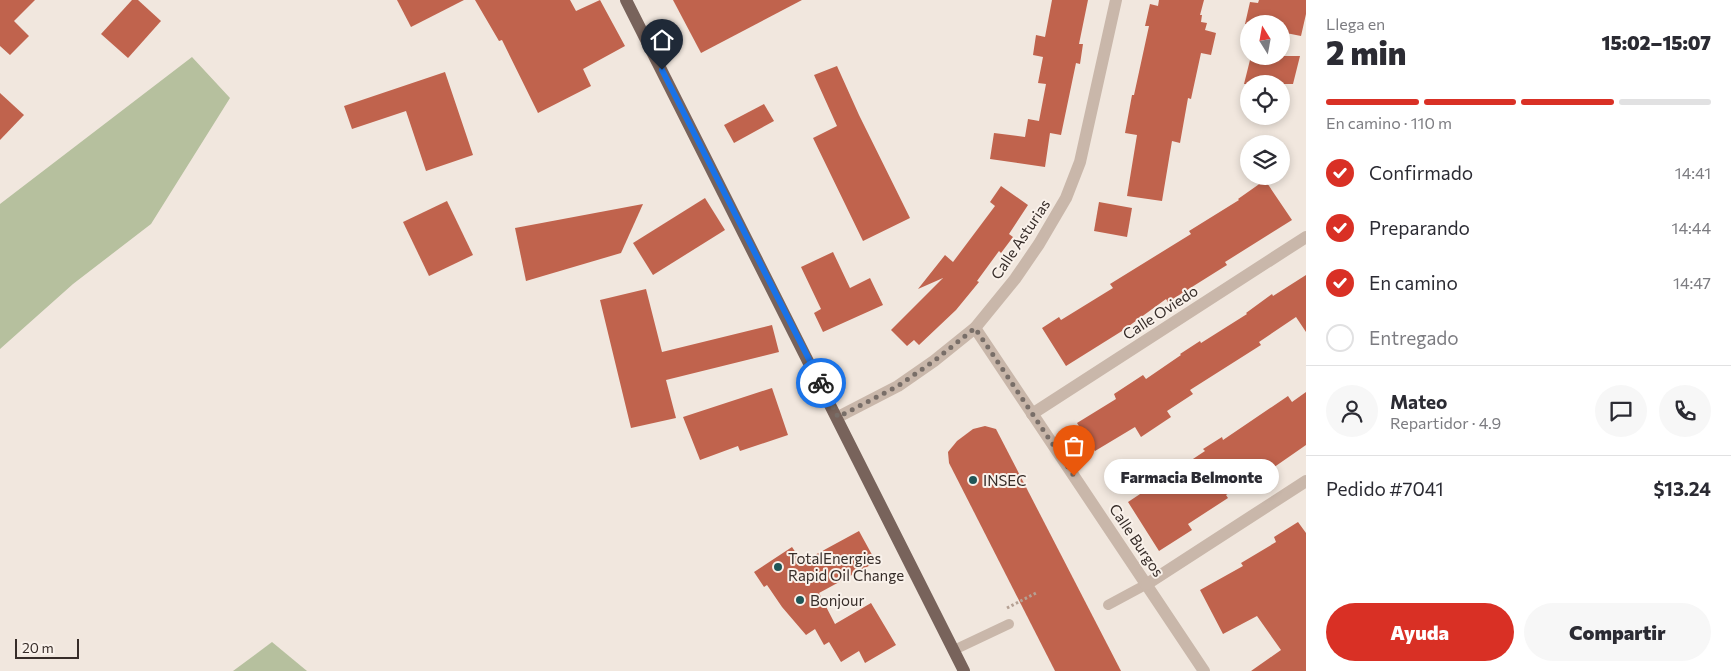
<!DOCTYPE html>
<html lang="es">
<meta charset="utf-8">
<style>
:root{--surface:#fff;--page:#f7f7f7;--text:#2b2b33;--muted:#7c7c81;--line:#e1e1e2;--accent:#d93025}
body{margin:0;font-family:Commissioner,sans-serif;background:var(--page);color:var(--text);height:100vh;display:flex;flex-direction:column;font-size:19px;white-space:nowrap}
*{box-sizing:border-box;margin:0}
p{font-size:16px;color:var(--muted)}
.icon{flex:none;width:28px;height:28px;fill:none;stroke:currentColor;stroke-width:2;stroke-linecap:round;stroke-linejoin:round}
.map{position:relative;flex:1;overflow:hidden}
.drawer{display:flex;flex-direction:column;background:var(--surface);width:425px}
.drawer>*{flex:none}
.needle{width:32px;rotate:349deg}
.fabs{position:absolute;left:1240px;top:15px;display:grid;gap:10px}
.fabs a{display:grid;place-items:center;width:50px;height:50px;border-radius:50%;background:var(--surface);box-shadow:0 2px 8px #0003;font-size:25px}
.scale{position:absolute;left:15px;bottom:12px;width:64px;box-sizing:border-box;padding-left:5px;border:2px solid #372d29;border-top:0;font-size:14px;line-height:18px;white-space:nowrap;color:#372d29;-webkit-text-stroke:4px #f9f1ea;paint-order:stroke}
.pin{position:absolute;display:grid;place-items:center;width:42px;height:42px;color:#fff;margin:-51px -21px;border-radius:50% 50% 50% 0;rotate:-45deg;box-shadow:0 0 5px #0007}
.pin .icon{rotate:45deg}
.courier{position:absolute;display:grid;place-items:center;width:50px;height:50px;margin:-25px;border:4px solid #1a73e8;border-radius:50%;background:#fff;color:#222;box-shadow:0 1px 6px #0007}
.bubble{position:absolute;height:35px;border-radius:18px;background:var(--surface);box-shadow:0 2px 8px #0003;font-size:16px;font-weight:800;line-height:35px;text-align:center}
.summary em{font-style:normal;font-weight:800}
.summary div{display:flex;flex-direction:column-reverse}
.summary{display:flex;align-items:center;justify-content:space-between;height:85px;padding:0 20px}
h1{font-size:32px;font-weight:800;line-height:38px}
.bar{display:grid;grid-template-columns:repeat(4,1fr);gap:8px 5px;align-content:center;height:60px;padding:0 20px}
.bar i{height:6px;border-radius:4px;background:var(--line)}
.bar .active{background:var(--accent)}
.bar p{grid-column:span 4}
.line{display:flex;align-items:center;gap:12px;padding:0 20px;border-top:1px solid var(--line)}
.line div{flex:1}
.round{display:grid;place-items:center;flex:none;width:52px;height:52px;border-radius:26px;background:var(--page)}
ol{padding:0 20px;list-style:none}
li{display:flex;align-items:center;gap:15px;height:55px}
li p{margin-inline-start:auto}
li .icon{padding:5px;border-radius:50%;background:var(--accent);color:#fff;stroke-width:4}
li:last-child{color:var(--muted)}
li i{width:28px;height:28px;border:2px solid var(--line);border-radius:50%}
.action{display:flex;gap:10px;margin-top:auto;padding:10px 20px}
.action a{flex:1;height:58px;border-radius:30px;background:var(--accent);color:#fff;font-size:20px;font-weight:800;line-height:58px;text-align:center}
.action a+a{background:var(--page);color:var(--text)}
main{display:flex;flex:1;min-height:0}
.map>svg:first-child{display:block}
.green{fill:#b6c09e}
.building{fill:#c0634d}
.lines{fill:none;stroke-linecap:round;stroke-linejoin:round}
.path{stroke:#b5a194;stroke-width:3;stroke-dasharray:2.5 2.5;stroke-linecap:butt}
.lane{stroke:#c9b7aa;stroke-width:10}
.street{stroke:#c9b7aa;stroke-width:12}
.primary{stroke:#78635b;stroke-width:12}
.done{stroke:#786e68;stroke-width:5;stroke-dasharray:0 9}
.route{stroke:#1a73e8;stroke-width:6}
.poi-dot{fill:#205657;stroke:#f9f1ea;stroke-width:2}
.labels{text-anchor:middle;dominant-baseline:central;stroke-width:4;stroke-linejoin:round;paint-order:stroke}
.street-label{font-size:15px;fill:#372d29;stroke:#f9f1ea}
.poi-label{font-size:15px;fill:#372d29;stroke:#f9f1ea;text-anchor:start}
</style>
<main>
<div class="map">
<svg width="1306" height="671" viewBox="0 0 1306 671">
<rect width="100%" height="100%" fill="#f1e7de"/>
<g class="green">
<polygon points="192,57 230,98 151,224 73,284 0,349 0,204"/>
<polygon points="272,642 307,671 233,671"/>
</g>
<g class="building">
<polygon points="0,0 35,0 14,21 29,36 10,55 0,46"/>
<polygon points="132,0 138,0 161,21 128,58 101,34"/>
<polygon points="397,0 464,0 411,27"/>
<polygon points="475,0 570,0 576,11 600,0 625,46 583,69 591,86 538,113 502,40 499,41"/>
<polygon points="673,0 802,0 701,53"/>
<polygon points="1052,0 1088,0 1079,44 1083,44 1080,64 1076,63 1061,135 1050,133 1045,167 990,159 994,133 1025,137 1028,119 1039,121 1046,84 1038,83 1043,57 1033,55 1036,35 1045,37"/>
<polygon points="1159,0 1204,0 1200,15 1202,15 1201,22 1207,23 1205,30 1216,33 1211,55 1201,53 1191,99 1188,98 1180,143 1172,141 1162,201 1127,196 1137,135 1125,133 1132,95 1134,95 1149,26 1145,26 1150,4 1158,6"/>
<polygon points="1259,0 1306,0 1306,14 1301,36 1281,32 1281,24 1245,24 1250,2 1258,3"/>
<polygon points="1251,56 1300,56 1293,84 1244,84"/>
<polygon points="837,66 859,115 910,218 863,241 813,138 837,126 814,75"/>
<polygon points="445,72 473,155 426,171 406,111 352,129 344,106"/>
<polygon points="0,93 24,115 0,140"/>
<polygon points="764,104 774,121 734,143 724,125"/>
<polygon points="1265,180 1292,220 1225,262 1227,265 1168,302 1166,299 1122,331 1066,366 1042,328 1059,317 1061,320 1113,288 1110,284 1191,234 1189,231 1239,200 1238,199"/>
<polygon points="1001,186 1028,205 1009,234 1013,237 1001,253 999,251 977,281 979,282 956,310 919,345 914,340 907,346 891,330 943,278 918,289 945,255 953,262 995,206 990,202"/>
<polygon points="705,198 725,230 653,275 633,243"/>
<polygon points="447,201 473,255 429,276 403,222"/>
<polygon points="1099,202 1132,208 1127,237 1094,231"/>
<polygon points="643,204 621,253 526,281 515,228"/>
<polygon points="833,252 850,288 870,278 883,305 823,332 814,313 821,309 801,267"/>
<polygon points="1306,275 1306,332 1296,317 1259,342 1261,345 1190,390 1193,394 1167,411 1171,417 1141,437 1135,427 1095,451 1077,423 1116,399 1114,394 1143,375 1146,379 1181,355 1180,354 1200,341 1201,343 1247,314 1246,313 1272,294 1273,296"/>
<polygon points="646,289 662,352 772,325 779,352 666,380 676,418 631,428 600,300"/>
<polygon points="772,388 788,435 740,451 738,446 700,460 683,417"/>
<polygon points="1306,392 1306,445 1270,470 1268,467 1226,495 1228,498 1188,524 1192,530 1159,551 1128,502 1205,451 1203,449 1222,437 1223,440 1288,396 1292,402"/>
<polygon points="985,426 996,429 1121,671 1055,671 949,463 948,452 957,441 973,429"/>
<polygon points="1298,522 1306,533 1306,671 1251,671 1281,650 1257,616 1223,634 1200,590 1243,566 1241,563 1276,542 1274,537"/>
<polygon points="859,531 876,562 819,593 835,624 871,603 896,645 865,663 859,651 841,662 829,642 824,645 815,629 806,635 782,607 767,585 764,587 754,572 792,547 802,562"/>
</g>
<g class="lines">
<polyline class="path" points="1007,608 1036,593"/>
<g class="lane">
<polyline points="1108,605 1147,584"/>
<polyline points="954,650 1009,624"/>
</g>
<g class="street">
<polyline points="975,328 1204,671"/>
<polyline points="1032,414 1306,237"/>
<polyline points="838,417 898,386 934,361 975,328 1015,279 1039,244 1066,198 1080,162 1116,0"/>
<polyline points="1147,584 1306,481"/>
</g>
<polyline class="primary" points="626,0 964,671"/>
</g>
<g class="lines">
<polyline class="done" points="821,383 838,417 898,386 934,361 975,328 1074,476"/>
<polyline class="route" points="662,70 821,383"/>
</g>
<g class="poi-dot">
<circle cx="973" cy="480" r="5"/>
<circle cx="778" cy="567" r="5"/>
<circle cx="800" cy="600" r="5"/>
</g>
<g class="labels">
<g class="street-label">
<text transform="translate(1020 239) rotate(-56)">Calle Asturias</text>
<text transform="translate(1160 312) rotate(-33)">Calle Oviedo</text>
<text transform="translate(1137 540) rotate(56)">Calle Burgos</text>
</g>
<g class="poi-label">
<text x="983" y="480">INSEC</text>
<text x="788" y="558">TotalEnergies<tspan x="788" dy="17">Rapid Oil Change</tspan></text>
<text x="810" y="600">Bonjour</text>
</g>
</g>
</svg>
<div class="fabs">
<a><svg class="needle" viewBox="-14 -14 28 28"><path d="M0-13l5 13h-10z" fill="#e53935"/><path d="M0 13l5-13h-10z" fill="#7c7c81"/></svg></a>
<a><svg class="icon" aria-label="locate" viewBox="0 0 24 24"><circle cx="12" cy="12" r="6"/><path d="M12 2v4M12 18v4M2 12h4M18 12h4"/></svg></a>
<a><svg class="icon" aria-label="layers" viewBox="0 0 24 24"><path d="M12 4l9 5-9 5-9-5zM3 14l9 5 9-5"/></svg></a>
</div>
<div class="scale">20 m</div>
<div class="pin" style="left:1074px;top:476px;background:#ea580c"><svg class="icon" aria-label="bag" viewBox="0 0 24 24"><path d="M5 8h14l-1 12H6zM9 8a3 3 0 0 1 6 0"/></svg></div>
<div class="pin" style="left:662px;top:70px;background:#1f2937"><svg class="icon" aria-label="home" viewBox="0 0 24 24"><path d="M3 11l9-7 9 7M6 9v11h12V9"/></svg></div>
<div class="courier" style="left:821px;top:383px"><svg class="icon" aria-label="bike" viewBox="0 0 24 24"><circle cx="6" cy="16" r="4"/><circle cx="18" cy="16" r="4"/><path d="M6 16l4-8h5l3 8M10 8l3 8H6M13 5h3"/></svg></div>
<div class="bubble" style="left:1104px;top:459px;width:175px">Farmacia Belmonte</div>
</div>
<section class="drawer">
<div class="summary"><div><h1>2 min</h1><p>Llega en</p></div><em>15:02–15:07</em></div>
<div class="bar"><i class="active"></i><i class="active"></i><i class="active"></i><i></i><p>En camino · 110 m</p></div>
<ol>
<li><svg class="icon" aria-label="check" viewBox="0 0 24 24"><path d="M5 12l5 5 9-10"/></svg>Confirmado<p>14:41</p></li>
<li><svg class="icon" aria-label="check" viewBox="0 0 24 24"><path d="M5 12l5 5 9-10"/></svg>Preparando<p>14:44</p></li>
<li><svg class="icon" aria-label="check" viewBox="0 0 24 24"><path d="M5 12l5 5 9-10"/></svg>En camino<p>14:47</p></li>
<li><i></i>Entregado</li>
</ol>
<div class="line" style="height:90px"><a class="round"><svg class="icon" aria-label="person" viewBox="0 0 24 24"><circle cx="12" cy="8" r="4"/><path d="M4 21q1-7 8-7t8 7"/></svg></a><div><b>Mateo</b><p>Repartidor · 4.9</p></div><a class="round"><svg class="icon" aria-label="chat" viewBox="0 0 24 24"><path d="M4 5h16v11H9l-5 4z"/></svg></a><a class="round"><svg class="icon" aria-label="phone" viewBox="0 0 24 24"><path d="M5 4h4l2 5-3 2q2 4 5 5l2-3 5 2v4C11 20 4 13 5 4z"/></svg></a></div>
<div class="line" style="height:65px"><div>Pedido #7041</div><b>$13.24</b></div>
<div class="action"><a>Ayuda</a><a>Compartir</a></div>
</section>
</main>
